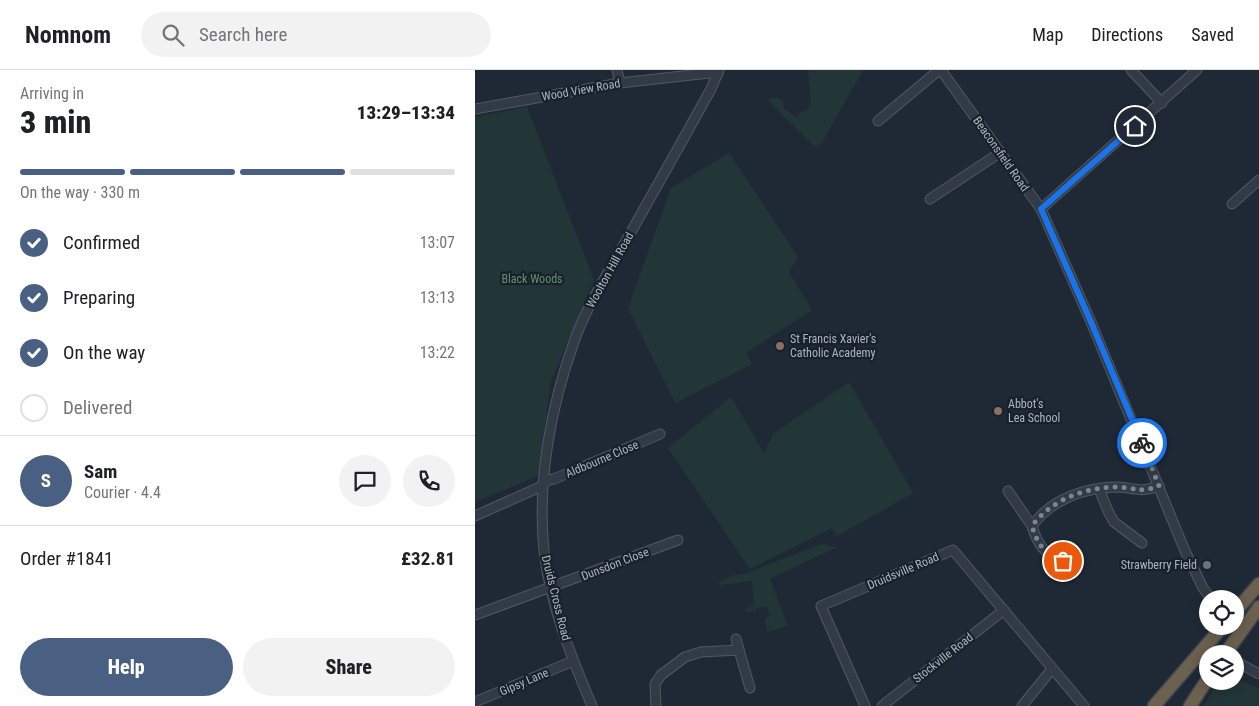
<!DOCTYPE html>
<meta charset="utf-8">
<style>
:root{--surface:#fff;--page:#f2f2f2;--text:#202124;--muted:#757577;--line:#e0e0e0;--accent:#4a6083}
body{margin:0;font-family:"Roboto Condensed",sans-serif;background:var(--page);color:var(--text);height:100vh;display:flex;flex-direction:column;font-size:19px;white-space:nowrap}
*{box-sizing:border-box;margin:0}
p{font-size:16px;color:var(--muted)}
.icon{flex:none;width:28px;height:28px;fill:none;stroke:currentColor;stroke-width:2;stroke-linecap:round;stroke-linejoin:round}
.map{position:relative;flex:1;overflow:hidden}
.side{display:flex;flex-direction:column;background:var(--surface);width:475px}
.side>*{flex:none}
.fabs{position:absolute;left:724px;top:520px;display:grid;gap:10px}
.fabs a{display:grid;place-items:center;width:45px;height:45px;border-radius:50%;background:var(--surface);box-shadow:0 2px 12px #0003;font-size:25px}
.pin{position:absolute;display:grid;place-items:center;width:42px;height:42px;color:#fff;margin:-21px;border:2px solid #fff;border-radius:50%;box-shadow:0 1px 5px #0007}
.courier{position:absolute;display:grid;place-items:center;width:50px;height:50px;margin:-25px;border:4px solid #1a73e8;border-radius:50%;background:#fff;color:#222;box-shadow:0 1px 6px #0007}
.head em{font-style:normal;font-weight:800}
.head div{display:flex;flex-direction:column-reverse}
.head{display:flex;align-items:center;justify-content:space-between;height:85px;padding:0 20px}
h1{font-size:32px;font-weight:800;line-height:38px}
.bar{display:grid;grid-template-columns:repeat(4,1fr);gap:8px 5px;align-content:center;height:60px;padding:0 20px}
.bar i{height:6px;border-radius:4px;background:var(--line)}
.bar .active{background:var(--accent)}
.bar p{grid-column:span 4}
.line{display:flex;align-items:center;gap:12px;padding:0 20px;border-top:1px solid var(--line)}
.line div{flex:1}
.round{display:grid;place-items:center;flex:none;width:52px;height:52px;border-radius:26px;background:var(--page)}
ol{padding:0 20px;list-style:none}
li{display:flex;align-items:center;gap:15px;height:55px}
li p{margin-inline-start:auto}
li .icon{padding:5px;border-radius:50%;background:var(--accent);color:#fff;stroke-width:4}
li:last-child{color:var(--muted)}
li i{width:28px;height:28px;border:2px solid var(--line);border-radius:50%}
.action{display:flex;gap:10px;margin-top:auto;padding:10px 20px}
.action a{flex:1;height:58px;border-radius:30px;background:var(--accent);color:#fff;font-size:20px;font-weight:800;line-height:58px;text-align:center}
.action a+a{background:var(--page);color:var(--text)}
header{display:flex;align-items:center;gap:30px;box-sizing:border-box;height:70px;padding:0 25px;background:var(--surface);border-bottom:1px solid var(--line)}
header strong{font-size:24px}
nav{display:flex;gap:28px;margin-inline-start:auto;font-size:18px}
.search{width:350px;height:45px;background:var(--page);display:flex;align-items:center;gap:12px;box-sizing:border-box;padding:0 18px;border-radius:28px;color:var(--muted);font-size:19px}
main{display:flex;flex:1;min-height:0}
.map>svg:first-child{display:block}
.green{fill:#223637}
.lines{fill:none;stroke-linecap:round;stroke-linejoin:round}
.minor-casing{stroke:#505864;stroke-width:11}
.highway-casing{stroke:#3d4550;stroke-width:15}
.minor{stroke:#323a46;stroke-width:9}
.highway{stroke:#6c604f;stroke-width:12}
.done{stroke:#7b8491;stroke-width:5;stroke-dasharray:0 9}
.route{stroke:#1a73e8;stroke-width:6}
.education-dot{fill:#8d6e63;stroke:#18202a;stroke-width:2}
.worship-dot{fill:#6b7280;stroke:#18202a;stroke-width:2}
.labels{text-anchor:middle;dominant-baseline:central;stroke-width:4.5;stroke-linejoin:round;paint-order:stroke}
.street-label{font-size:12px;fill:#acb5c3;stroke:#18202a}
.park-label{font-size:12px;fill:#64926e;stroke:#18202a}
.poi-label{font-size:12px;fill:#acb5c3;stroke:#18202a;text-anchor:start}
</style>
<header>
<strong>Nomnom</strong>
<div class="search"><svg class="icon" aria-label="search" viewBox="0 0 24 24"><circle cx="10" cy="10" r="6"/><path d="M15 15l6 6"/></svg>Search here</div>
<nav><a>Map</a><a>Directions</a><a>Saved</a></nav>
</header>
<main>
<section class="side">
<div class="head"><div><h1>3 min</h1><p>Arriving in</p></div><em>13:29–13:34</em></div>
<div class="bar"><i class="active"></i><i class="active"></i><i class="active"></i><i></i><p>On the way · 330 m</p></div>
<ol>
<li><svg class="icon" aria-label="check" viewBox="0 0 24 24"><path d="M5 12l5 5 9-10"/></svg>Confirmed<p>13:07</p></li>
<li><svg class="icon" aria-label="check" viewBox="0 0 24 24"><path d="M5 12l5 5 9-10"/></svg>Preparing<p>13:13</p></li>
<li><svg class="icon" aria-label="check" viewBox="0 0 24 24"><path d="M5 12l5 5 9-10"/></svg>On the way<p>13:22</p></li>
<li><i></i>Delivered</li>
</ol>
<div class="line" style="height:90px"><b class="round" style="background:var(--accent);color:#fff">S</b><div><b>Sam</b><p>Courier · 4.4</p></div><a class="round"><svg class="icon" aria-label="chat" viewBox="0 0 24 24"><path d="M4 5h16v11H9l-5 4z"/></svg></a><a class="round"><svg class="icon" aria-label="phone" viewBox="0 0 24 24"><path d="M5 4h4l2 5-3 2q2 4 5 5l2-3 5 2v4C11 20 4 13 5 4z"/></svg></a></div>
<div class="line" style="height:65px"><div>Order #1841</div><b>£32.81</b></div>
<div class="action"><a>Help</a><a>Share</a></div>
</section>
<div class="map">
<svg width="784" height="636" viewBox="0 0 784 636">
<rect width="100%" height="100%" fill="#1f2935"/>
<g class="green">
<polygon points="333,0 388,0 347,72 340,77 293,30 302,27 308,31 309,39 321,47 326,42 332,40 336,32"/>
<polygon points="52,37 119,210 76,311 63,406 0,432 0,47"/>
<polygon points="254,83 323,187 314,202 337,240 271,283 277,294 200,333 153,238 196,118"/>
<polygon points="374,312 438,423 362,466 357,458 275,499 193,378 256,327 289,383 298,364"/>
<polygon points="346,474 362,477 295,509 313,556 292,562 290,548 294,547 293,537 281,538 281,541 272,542 271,540 279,534 277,511 244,515 244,512 260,505 269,504"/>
<polygon points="760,608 784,618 784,636 727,636 730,634 744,611 760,611"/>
</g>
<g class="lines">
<defs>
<g id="minor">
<polyline points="142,0 145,13"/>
<polyline points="466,0 566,139 616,252 710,481 728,518 736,529"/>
<polyline points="656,0 687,33"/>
<polyline points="0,39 145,13 234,3 243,4"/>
<polyline points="403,51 464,0"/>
<polyline points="455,129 526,82"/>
<polyline points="757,134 784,110"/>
<polyline points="566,139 722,0"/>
<polyline points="624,419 633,441 639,452 667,473"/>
<polyline points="533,421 557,456"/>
<polyline points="0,446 65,417 73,410 79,409 185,364"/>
<path d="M596,488L588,491C570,486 562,473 557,456C576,429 611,417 643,417C661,418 665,423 684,416"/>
<polyline points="0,545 203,470"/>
<polyline points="261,569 264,580"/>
<polyline points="760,591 784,604"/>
<polyline points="0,632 98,591"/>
<path d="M117,636C96,586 75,535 69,481C62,410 76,335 100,269C113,234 133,203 151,171C179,121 208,70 236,19L244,0"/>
<polyline points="181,636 180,614 186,605 210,587 226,582 264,580 275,618"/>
<polyline points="390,636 346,536 478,480 609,636"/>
<polyline points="407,636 529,540"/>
<polyline points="547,636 577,599"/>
</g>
<g id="highway">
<polyline points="760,542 784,514"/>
<polyline points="739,584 741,584"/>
<polyline points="750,584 784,537"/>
<polyline points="679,636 748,556"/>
<polyline points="715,636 732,610"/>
</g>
</defs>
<use href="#minor" class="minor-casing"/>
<use href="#highway" class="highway-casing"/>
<use href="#minor" class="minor"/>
<use href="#highway" class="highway"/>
</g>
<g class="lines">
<path class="done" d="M588,491C570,486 562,473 557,456C577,429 611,417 643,417C661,418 665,423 684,416L667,373"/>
<polyline class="route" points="660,56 566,139 616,252 667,373"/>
</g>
<g class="education-dot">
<circle cx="305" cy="276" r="5"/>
<circle cx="523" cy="341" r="5"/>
</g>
<circle class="worship-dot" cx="732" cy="495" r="5"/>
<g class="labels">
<g class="street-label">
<text transform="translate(106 20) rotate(-10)">Wood View Road</text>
<text transform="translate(526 84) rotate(55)">Beaconsfield Road</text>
<text transform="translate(135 200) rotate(-61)">Woolton Hill Road</text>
<text transform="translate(127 389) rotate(-23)">Aldbourne Close</text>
<text transform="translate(140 494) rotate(-21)">Dunsdon Close</text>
<text transform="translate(428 501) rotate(-23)">Druidsville Road</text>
<text transform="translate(81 528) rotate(76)">Druids Cross Road</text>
<text transform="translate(468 588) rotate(-38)">Stockville Road</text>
<text transform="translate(49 612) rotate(-23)">Gipsy Lane</text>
</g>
<g class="park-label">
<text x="57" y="209">Black Woods</text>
</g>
<g class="poi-label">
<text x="315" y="269">St Francis Xavier's<tspan x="315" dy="14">Catholic Academy</tspan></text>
<text x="533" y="334">Abbot's<tspan x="533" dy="14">Lea School</tspan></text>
<text x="722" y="495" text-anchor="end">Strawberry Field</text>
</g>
</g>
</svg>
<div class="fabs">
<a><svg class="icon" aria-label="locate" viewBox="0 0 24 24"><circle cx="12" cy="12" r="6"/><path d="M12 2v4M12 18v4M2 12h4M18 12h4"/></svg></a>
<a><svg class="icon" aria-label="layers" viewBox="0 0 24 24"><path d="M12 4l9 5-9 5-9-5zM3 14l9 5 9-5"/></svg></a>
</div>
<div class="pin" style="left:588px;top:491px;background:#ea580c"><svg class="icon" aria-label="bag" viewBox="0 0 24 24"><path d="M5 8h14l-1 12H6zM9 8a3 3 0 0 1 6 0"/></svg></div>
<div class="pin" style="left:660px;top:56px;background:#1f2937"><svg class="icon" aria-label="home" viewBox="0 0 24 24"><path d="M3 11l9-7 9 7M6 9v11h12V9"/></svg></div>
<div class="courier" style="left:667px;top:373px"><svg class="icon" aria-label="bike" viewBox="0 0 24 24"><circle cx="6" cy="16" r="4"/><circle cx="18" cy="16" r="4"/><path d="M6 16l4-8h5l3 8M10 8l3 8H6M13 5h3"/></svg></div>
</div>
</main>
